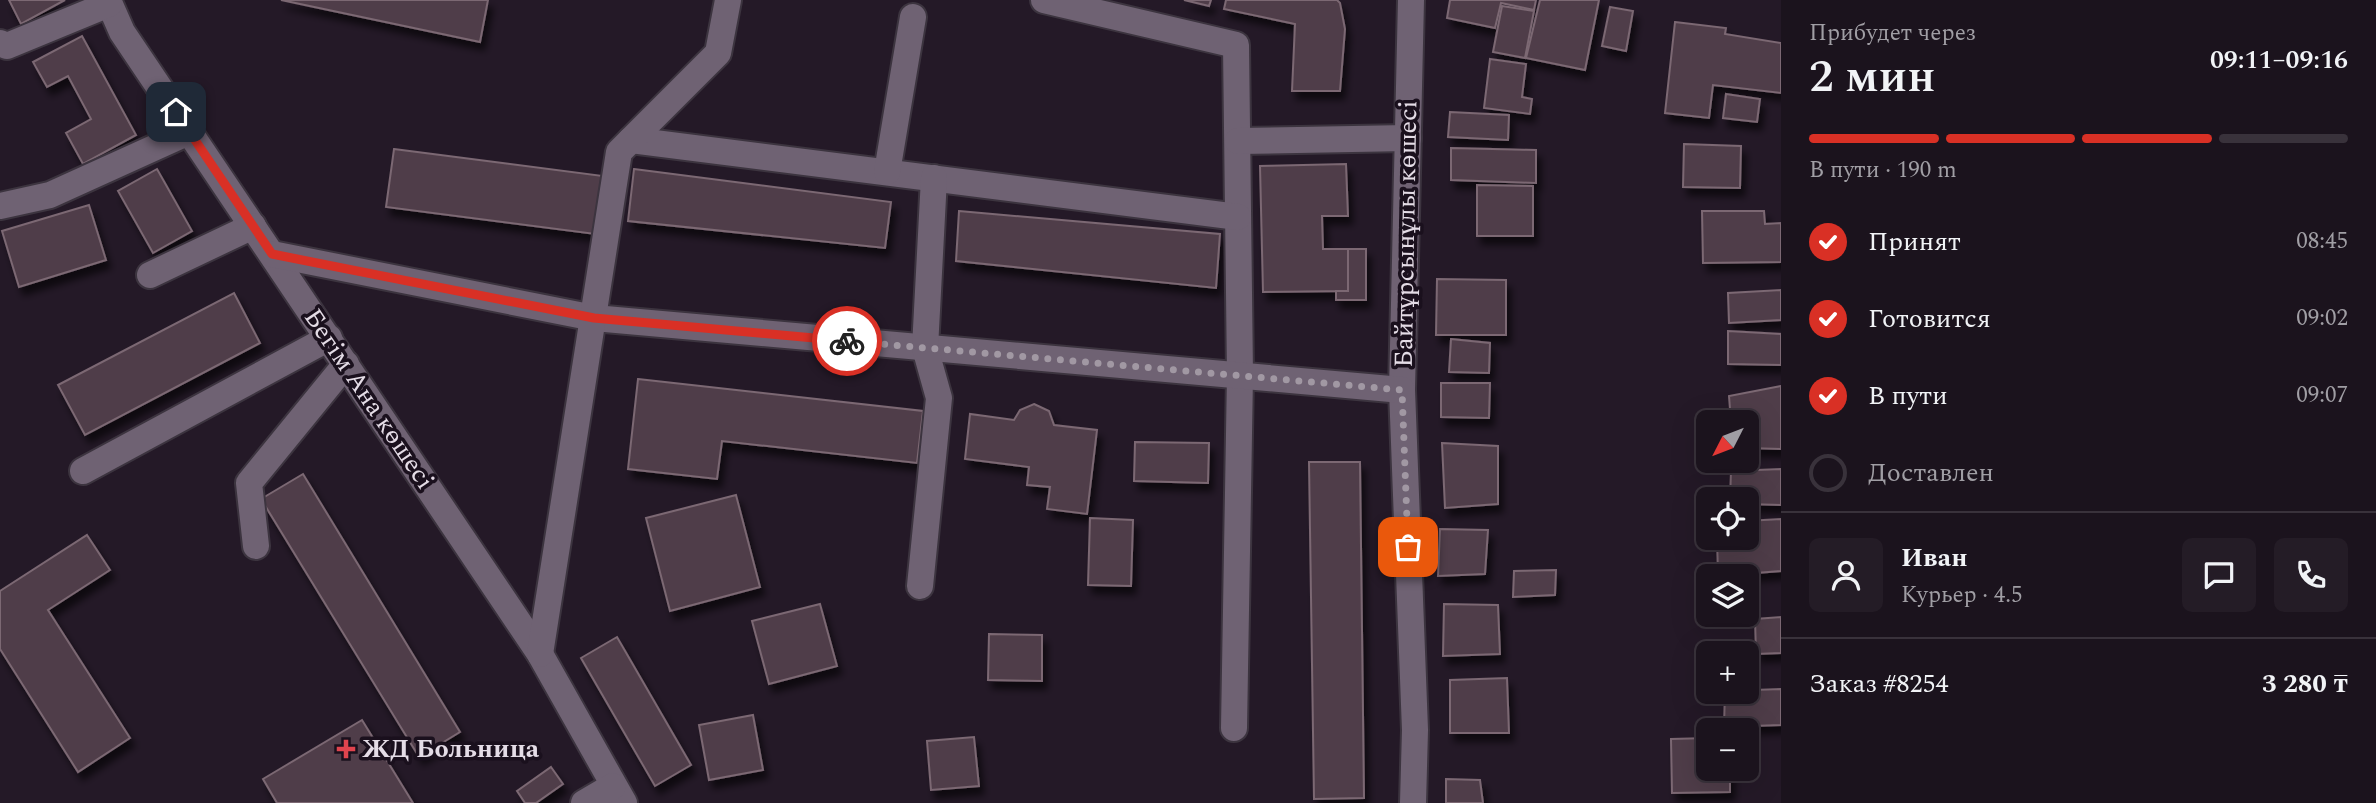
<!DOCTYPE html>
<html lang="ru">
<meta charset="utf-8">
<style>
:root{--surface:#1b131d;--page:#241c26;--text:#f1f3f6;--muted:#a09ea4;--line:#39323b;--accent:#d93025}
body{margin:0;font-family:Spectral,serif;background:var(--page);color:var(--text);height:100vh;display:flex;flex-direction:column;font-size:26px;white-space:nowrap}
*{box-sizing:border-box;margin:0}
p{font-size:23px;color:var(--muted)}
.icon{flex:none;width:38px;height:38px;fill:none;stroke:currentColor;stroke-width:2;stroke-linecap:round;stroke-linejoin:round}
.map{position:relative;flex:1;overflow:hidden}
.panel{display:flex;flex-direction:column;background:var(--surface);width:595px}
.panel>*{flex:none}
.needle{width:46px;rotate:228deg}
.tools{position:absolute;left:1696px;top:410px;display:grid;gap:14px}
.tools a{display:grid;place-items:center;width:63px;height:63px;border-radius:10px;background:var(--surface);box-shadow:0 7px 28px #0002,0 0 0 2px var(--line);font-size:35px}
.pin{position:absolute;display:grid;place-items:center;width:60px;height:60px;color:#fff;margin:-30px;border-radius:14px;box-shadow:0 4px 10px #0006}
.courier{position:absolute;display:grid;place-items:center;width:70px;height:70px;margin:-35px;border:5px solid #d93025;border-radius:50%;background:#fff;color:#222;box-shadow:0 2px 9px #0007}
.overview em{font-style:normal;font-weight:600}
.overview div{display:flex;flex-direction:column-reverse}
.overview{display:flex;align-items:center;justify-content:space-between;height:119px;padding:0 28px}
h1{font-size:46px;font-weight:600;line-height:52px}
.bar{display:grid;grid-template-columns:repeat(4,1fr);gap:10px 7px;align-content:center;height:84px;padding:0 28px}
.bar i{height:9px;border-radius:5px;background:var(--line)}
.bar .active{background:var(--accent)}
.bar p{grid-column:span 4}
.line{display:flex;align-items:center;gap:18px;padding:0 28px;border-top:2px solid var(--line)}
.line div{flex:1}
.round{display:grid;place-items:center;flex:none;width:74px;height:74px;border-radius:10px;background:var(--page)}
ol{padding:0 28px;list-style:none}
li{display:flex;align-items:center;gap:21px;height:77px}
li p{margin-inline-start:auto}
li .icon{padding:7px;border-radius:50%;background:var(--accent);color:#fff;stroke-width:4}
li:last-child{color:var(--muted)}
li i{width:38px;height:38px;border:4px solid var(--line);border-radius:50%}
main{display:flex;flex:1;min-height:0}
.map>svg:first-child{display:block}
.building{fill:#503e49;stroke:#7b6873;stroke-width:2;filter:url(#shadow)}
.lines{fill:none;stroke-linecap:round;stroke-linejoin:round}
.minor-casing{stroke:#3c343f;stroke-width:30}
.minor{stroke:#6f6273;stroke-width:26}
.done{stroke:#a198a3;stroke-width:7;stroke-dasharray:0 12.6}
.route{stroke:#d93025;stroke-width:9}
.health-dot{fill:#e0444e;stroke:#1a101d;stroke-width:2.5}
.labels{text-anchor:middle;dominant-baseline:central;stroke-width:7;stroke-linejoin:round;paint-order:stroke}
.street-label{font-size:26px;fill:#e4dce6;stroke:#1a101d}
.poi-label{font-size:26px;font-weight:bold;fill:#e4dce6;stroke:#1a101d;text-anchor:start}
</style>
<main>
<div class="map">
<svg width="1781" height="803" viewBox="0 0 1781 803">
<defs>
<filter id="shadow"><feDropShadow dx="4.5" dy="8" stdDeviation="3.5" flood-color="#0009"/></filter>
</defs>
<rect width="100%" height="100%" fill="#241927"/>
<g class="building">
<polygon points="9,0 65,0 21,24"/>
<polygon points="281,0 488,0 480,42"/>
<polygon points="1184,0 1211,0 1209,6"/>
<polygon points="1226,0 1337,0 1340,3 1345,29 1340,91 1292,91 1295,24 1224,9"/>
<polygon points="1450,0 1536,0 1534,10 1501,3 1495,28 1447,18"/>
<polygon points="1540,0 1599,0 1585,70 1526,58"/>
<polygon points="1502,6 1534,11 1525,58 1493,52"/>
<polygon points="1610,7 1633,11 1626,51 1602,46"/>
<polygon points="1675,22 1726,28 1725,34 1781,43 1781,93 1713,85 1709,118 1665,113"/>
<polygon points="82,36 136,135 83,164 66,133 91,119 68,76 47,87 33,62"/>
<polygon points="1490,59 1526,64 1522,97 1532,99 1530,114 1484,108"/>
<polygon points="1726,94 1760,99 1757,122 1723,118"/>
<polygon points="1450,112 1509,115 1508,140 1448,137"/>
<polygon points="1684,144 1741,146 1740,188 1683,187"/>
<polygon points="1451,148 1536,150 1536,183 1451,180"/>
<polygon points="394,149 603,176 595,234 386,207"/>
<polygon points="1346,164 1348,216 1322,216 1323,249 1348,249 1348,291 1263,292 1260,166"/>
<polygon points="157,169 192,231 153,253 118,191"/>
<polygon points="634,169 891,202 885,248 628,221"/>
<polygon points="1477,185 1533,186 1533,236 1477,236"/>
<polygon points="89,205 106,260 19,287 2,231"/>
<polygon points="959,211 1220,234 1216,288 956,261"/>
<polygon points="1702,211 1764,211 1765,224 1781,223 1781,262 1703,263"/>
<polygon points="1348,249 1366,249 1366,300 1336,300 1336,291 1348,291"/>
<polygon points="1437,279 1506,280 1506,335 1436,335"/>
<polygon points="1781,290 1781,320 1729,323 1728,293"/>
<polygon points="234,293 260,343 85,435 58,385"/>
<polygon points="1728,331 1781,334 1781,365 1728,364"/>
<polygon points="1451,339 1490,343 1489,373 1449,372"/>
<polygon points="638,379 923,411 917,463 722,441 717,479 628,469"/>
<polygon points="1441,383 1490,383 1489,418 1441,417"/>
<polygon points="1781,386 1781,449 1746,448 1746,422 1731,422 1729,396"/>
<polygon points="1034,404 1049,411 1054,425 1097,430 1087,514 1047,509 1050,487 1027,485 1029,467 965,459 970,414 1014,420 1020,410"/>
<polygon points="1135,442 1209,443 1208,483 1134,481"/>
<polygon points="1442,443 1498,446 1498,504 1445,508"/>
<polygon points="1309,462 1360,462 1364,798 1314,799"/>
<polygon points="1781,469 1781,505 1746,504 1746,499 1730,499 1731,471"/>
<polygon points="303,474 460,732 419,757 261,499"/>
<polygon points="736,495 760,587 670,611 646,518"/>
<polygon points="1090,518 1133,520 1131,586 1088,585"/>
<polygon points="1781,519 1781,571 1718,576 1717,537 1746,537 1746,521"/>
<polygon points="1440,529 1488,530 1485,574 1438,576"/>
<polygon points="87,535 110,570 48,610 130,738 78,772 0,649 0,591"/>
<polygon points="1556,570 1555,595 1513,597 1514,571"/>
<polygon points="820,604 837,666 769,684 752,621"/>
<polygon points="1444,604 1498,605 1500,654 1443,656"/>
<polygon points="1781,617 1781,653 1756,654 1755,619"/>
<polygon points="989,634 1042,635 1042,681 988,680"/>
<polygon points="617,637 691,765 655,786 581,658"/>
<polygon points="1507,678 1509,733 1450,733 1450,680"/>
<polygon points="1781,689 1781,725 1724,727 1725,691"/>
<polygon points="753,715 763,770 709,780 699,725"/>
<polygon points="362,720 413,803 277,803 263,779"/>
<polygon points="974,737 979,786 931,790 927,741"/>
<polygon points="1708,738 1708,768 1730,768 1730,792 1672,793 1671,739"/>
<polygon points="551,767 563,784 536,803 525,803 517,791"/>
<polygon points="1446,779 1480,780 1483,803 1446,803"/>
</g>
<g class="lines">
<defs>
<g id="minor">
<polyline points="108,0 122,32 540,654 624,803"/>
<polyline points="1044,0 1236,45 1240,375 1234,728"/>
<polyline points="1411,0 1402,390 1415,730 1413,803"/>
<polyline points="0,43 7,46 109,4"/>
<polyline points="631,140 1238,217"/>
<polyline points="1238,141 1408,138"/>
<polyline points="887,172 913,17"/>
<polyline points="0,206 50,195 189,132"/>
<polyline points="272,254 594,318 1402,390"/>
<polyline points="150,275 253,226"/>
<polyline points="83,471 329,338"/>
<polyline points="256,546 249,483 346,364"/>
<polyline points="920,586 939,398 925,348 934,178"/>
<polyline points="540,654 619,152 718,53 728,0"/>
<polyline points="584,803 613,786"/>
</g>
</defs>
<use href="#minor" class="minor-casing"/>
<use href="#minor" class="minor"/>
</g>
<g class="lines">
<polyline class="done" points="847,341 1402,390 1408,547"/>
<polyline class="route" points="176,112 272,254 594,318 847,341"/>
</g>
<path class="health-dot" d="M342.5 738.5h7v7h7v7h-7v7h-7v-7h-7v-7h7z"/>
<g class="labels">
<g class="street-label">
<text transform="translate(1406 234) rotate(-89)">Байтұрсынұлы көшесі</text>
<text transform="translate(369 399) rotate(56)">Бегім Ана көшесі</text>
</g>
<g class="poi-label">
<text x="362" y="749">ЖД Больница</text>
</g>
</g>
</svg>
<div class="tools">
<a><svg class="needle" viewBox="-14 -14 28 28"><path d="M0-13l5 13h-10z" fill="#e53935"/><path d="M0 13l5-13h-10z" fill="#a09ea4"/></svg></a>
<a><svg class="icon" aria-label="locate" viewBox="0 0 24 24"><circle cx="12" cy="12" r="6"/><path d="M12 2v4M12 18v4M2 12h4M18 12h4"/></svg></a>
<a><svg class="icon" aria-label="layers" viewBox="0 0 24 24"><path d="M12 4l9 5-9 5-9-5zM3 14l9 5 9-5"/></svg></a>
<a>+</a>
<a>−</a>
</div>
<div class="pin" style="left:1408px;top:547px;background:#ea580c"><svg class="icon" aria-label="bag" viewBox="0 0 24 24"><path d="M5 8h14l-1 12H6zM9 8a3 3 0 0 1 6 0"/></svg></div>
<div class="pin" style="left:176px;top:112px;background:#1f2937"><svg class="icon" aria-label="home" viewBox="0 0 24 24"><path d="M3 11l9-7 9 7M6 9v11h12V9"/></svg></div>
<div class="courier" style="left:847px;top:341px"><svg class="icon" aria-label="bike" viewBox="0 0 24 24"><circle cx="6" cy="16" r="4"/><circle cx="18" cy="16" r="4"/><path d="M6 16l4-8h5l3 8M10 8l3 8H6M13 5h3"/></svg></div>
</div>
<section class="panel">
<div class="overview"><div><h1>2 мин</h1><p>Прибудет через</p></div><em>09:11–09:16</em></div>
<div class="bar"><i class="active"></i><i class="active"></i><i class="active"></i><i></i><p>В пути · 190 m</p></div>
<ol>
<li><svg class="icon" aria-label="check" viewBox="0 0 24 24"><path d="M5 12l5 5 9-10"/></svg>Принят<p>08:45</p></li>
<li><svg class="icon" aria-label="check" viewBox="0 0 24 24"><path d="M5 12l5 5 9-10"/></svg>Готовится<p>09:02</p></li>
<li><svg class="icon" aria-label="check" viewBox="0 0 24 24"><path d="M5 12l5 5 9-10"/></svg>В пути<p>09:07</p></li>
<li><i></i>Доставлен</li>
</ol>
<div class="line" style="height:126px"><a class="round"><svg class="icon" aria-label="person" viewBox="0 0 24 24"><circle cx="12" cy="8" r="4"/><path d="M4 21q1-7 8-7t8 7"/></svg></a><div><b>Иван</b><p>Курьер · 4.5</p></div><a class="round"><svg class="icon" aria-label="chat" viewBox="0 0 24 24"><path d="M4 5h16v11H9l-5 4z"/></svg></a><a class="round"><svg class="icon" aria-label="phone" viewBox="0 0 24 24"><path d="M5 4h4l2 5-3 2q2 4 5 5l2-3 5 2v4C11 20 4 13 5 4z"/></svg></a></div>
<div class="line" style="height:91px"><div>Заказ #8254</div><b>3 280 ₸</b></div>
</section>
</main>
